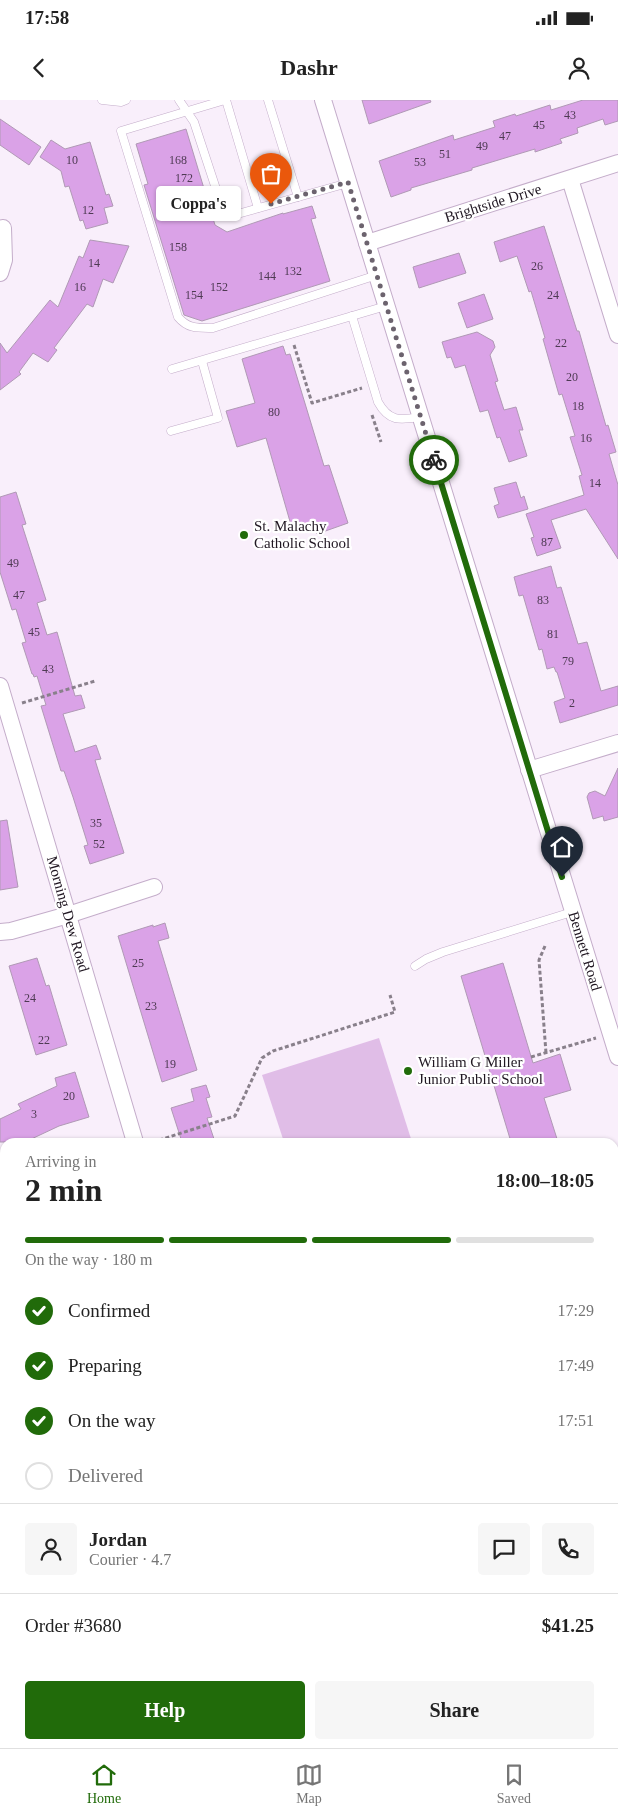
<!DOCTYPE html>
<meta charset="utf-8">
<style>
:root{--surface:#fff;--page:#f6f6f6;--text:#222;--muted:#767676;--line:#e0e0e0;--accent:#216b0a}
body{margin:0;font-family:"Times New Roman",serif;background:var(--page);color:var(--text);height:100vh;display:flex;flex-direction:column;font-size:19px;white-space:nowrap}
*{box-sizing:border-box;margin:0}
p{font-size:16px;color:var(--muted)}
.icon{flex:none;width:28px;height:28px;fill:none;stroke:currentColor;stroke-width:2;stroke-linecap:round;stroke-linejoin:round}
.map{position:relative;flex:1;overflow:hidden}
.side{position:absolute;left:0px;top:1038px;width:619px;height:611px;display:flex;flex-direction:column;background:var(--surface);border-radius:15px 15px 0 0;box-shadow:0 1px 4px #0004}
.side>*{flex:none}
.pin{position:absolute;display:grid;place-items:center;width:42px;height:42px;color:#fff;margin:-51px -21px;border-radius:50% 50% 50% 0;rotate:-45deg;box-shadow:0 0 5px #0007}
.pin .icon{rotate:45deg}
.courier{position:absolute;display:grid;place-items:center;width:50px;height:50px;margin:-25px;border:4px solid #216b0a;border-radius:50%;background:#fff;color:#222;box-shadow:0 1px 6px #0007}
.bubble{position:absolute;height:35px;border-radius:5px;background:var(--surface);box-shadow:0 1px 4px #0004;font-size:16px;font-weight:700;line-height:35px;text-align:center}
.headline em{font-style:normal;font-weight:700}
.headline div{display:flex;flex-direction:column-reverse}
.headline{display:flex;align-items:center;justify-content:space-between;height:85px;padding:0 25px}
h1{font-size:32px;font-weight:700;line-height:38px}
.bar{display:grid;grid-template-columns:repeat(4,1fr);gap:8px 5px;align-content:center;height:60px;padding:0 25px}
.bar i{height:6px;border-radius:4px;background:var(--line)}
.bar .on{background:var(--accent)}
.bar p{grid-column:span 4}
.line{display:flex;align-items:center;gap:12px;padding:0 25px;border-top:1px solid var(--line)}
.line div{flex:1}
.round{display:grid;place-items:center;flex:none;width:52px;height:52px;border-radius:5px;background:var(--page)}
ol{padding:0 25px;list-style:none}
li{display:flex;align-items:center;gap:15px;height:55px}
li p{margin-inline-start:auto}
li .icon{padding:5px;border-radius:50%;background:var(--accent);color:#fff;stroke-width:4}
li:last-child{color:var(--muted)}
li i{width:28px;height:28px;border:2px solid var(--line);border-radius:50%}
.cta{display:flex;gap:10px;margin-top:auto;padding:10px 25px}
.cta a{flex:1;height:58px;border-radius:5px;background:var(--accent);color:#fff;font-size:20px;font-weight:700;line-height:58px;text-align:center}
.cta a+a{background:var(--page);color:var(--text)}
.status{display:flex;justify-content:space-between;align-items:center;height:35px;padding:0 25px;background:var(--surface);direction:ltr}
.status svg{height:14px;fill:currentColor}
header{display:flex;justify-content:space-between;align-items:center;height:65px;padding:0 25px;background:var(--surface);font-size:22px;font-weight:700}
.tabs{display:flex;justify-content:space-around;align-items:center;height:70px;border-top:1px solid var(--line);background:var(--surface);font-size:14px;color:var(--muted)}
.tabs a{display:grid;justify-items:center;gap:2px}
.tabs .on{color:var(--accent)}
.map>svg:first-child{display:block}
.green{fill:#e0bde7}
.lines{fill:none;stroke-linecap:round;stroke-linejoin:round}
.stream{stroke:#8e6597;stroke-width:5}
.building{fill:#daa2e7;stroke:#b099b5}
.service-casing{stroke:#c4adca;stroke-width:9}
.minor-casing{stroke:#c4adca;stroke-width:18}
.path{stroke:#89808b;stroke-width:3;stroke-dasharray:4 2.5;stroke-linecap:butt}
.service{stroke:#fff;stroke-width:8}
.minor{stroke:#fff;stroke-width:16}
.done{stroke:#6c636e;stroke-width:5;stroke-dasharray:0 9}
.route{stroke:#216b0a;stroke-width:6}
.poi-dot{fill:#216b0a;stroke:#fff;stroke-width:2}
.labels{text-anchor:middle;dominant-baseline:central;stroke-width:4.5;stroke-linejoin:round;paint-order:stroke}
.number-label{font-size:12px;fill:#4e3a53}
.street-label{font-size:15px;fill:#201722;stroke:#fff}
.poi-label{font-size:15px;fill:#201722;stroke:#fff;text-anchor:start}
</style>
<div class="status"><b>17:58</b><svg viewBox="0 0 49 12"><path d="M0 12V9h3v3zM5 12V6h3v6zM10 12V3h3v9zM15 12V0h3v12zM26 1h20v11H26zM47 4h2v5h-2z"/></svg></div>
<header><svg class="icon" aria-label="back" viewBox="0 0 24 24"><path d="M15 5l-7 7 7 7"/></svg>Dashr<svg class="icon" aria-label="person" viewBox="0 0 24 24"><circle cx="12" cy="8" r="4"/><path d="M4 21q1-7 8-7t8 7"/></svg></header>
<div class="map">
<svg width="618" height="1648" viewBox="0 0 618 1648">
<rect width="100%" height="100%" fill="#f9effb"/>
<g class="green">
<polygon points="379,938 412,1042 284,1042 262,975"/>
<polygon points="618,1270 618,1512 614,1514 614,1271"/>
<polygon points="5,1520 5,1644 89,1644 76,1648 0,1648 0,1523"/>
<polygon points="248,1644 313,1644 303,1648 249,1648"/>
</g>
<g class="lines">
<g class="stream">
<polyline points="614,1429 618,1426"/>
<polyline points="0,1617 5,1615"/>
</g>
</g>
<g class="building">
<polygon points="362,0 430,0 431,2 369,24"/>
<polygon points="583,0 618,0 618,21 605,25 603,19 577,28 578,33 560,39 562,43 535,52 535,49 505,58 472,68 472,70 411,88 411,90 391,97 379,61 453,35 454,40 495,27 493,21 515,14 516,16 550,5 551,10"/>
<polygon points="0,19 41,47 29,65 0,45"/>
<polygon points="186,29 215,125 227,132 283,113 283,114 312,106 316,118 311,119 330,181 202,221 184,215 144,85 148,84 136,44"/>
<polygon points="51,40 65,49 90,42 106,95 109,94 113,106 104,108 108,123 86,129 83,120 80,121 69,86 65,87 61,71 40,57"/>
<polygon points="544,126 577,231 579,231 606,326 608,325 616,352 609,354 618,385 618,459 586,409 551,420 561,448 537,456 531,438 534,437 526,414 584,395 579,376 582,375 570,337 575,336 562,294 559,295 543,239 545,238 531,191 529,192 517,156 500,162 494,142"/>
<polygon points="90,140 129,146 113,183 103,179 93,207 87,204 54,248 57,250 48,262 33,253 19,272 21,274 0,290 0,243 7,253 50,200 58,207 79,156 83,158"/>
<polygon points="459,153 466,173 419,188 413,167"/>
<polygon points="484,194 493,219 467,228 458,203"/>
<polygon points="477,232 493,241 495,247 490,255 498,281 495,282 504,310 516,307 523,330 519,330 527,356 509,362 500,337 497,338 488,310 480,312 465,265 455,268 451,257 447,258 442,242"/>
<polygon points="283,246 286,255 290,254 324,366 329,365 348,423 317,434 314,425 293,432 266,338 237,347 226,311 255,303 242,259"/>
<polygon points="516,382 521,398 524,396 528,409 498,418 494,406 499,404 494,388"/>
<polygon points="16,392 26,424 22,425 46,500 37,503 47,535 57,532 75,596 81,595 85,608 63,614 71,639 75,652 96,645 101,659 95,660 124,753 90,764 84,746 88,745 73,697 64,671 61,671 41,606 46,605 37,576 34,577 33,574 32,574 22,543 26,542 16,509 12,510 0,472 0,397"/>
<polygon points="551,466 557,488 561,487 578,544 587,542 601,591 618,586 618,605 560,623 554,602 565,598 557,572 556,572 554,567 547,569 542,549 539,550 523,495 519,496 514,477"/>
<polygon points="618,668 618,717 604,721 603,716 593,719 587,697 589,693 595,691 605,696"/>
<polygon points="7,720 18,787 0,790 0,721"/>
<polygon points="165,823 169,838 158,841 197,970 162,982 118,836 153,825 153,827"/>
<polygon points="37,858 46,886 49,885 67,945 36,955 9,866"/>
<polygon points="503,863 533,963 560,954 571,990 544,998 558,1042 511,1042 461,876"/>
<polygon points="75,972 89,1017 59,1026 25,1042 0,1042 0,1019 21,1009 18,1004 57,986 55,978"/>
<polygon points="206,985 210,997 206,998 212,1017 207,1018 215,1042 182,1042 171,1008 194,1001 191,989"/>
</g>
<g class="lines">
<defs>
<g id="service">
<polyline points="102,0 121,2 126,0"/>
<polyline points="179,0 194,22 223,110 234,115 348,83"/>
<path d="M225,0L121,31L178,217C188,229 198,228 213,228L377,175"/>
<polyline points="226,0 258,108"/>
<polyline points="268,0 298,97"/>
<path d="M352,216L378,302C389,322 400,320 420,317"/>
<polyline points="172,269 386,206"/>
<polyline points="171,331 218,318 202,261"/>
<polyline points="415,866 426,859 443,852 572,812"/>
<polyline points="614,1115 618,1113"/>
<polyline points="614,1545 618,1545"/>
<polyline points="201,1644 205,1648"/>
<polyline points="435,1644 436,1648"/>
<polyline points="515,1644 517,1648"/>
<polyline points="562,1644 564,1648"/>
<polyline points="161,1648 177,1644"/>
<polyline points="328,1648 338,1644"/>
</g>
<g id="minor">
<polyline points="323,0 618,957"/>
<polyline points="570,79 618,235"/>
<polyline points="367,143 618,63"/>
<polyline points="0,173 4,160 3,128"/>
<polyline points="0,586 135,1042"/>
<polyline points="529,670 618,643"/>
<polyline points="0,832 11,831 68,815 154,787"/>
<polyline points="0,1101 5,1098"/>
<polyline points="614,1242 618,1241"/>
<polyline points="0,1375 5,1373"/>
</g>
</defs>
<use href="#service" class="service-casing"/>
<use href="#minor" class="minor-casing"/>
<g class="path">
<polyline points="294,245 312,303 362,288"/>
<polyline points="372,315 381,342"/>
<polyline points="22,603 95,581"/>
<polyline points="545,846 539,860 546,953"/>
<polyline points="531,957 596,938"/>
<polyline points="153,1042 235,1016 262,958 273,951 395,912 390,895"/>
</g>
<use href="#service" class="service"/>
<use href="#minor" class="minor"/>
</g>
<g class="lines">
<polyline class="done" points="271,104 348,82 434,360"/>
<polyline class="route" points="434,360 562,777"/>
</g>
<g class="poi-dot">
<circle cx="244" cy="435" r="5"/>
<circle cx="408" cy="971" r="5"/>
</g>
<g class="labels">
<g class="number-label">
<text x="570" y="15">43</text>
<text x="539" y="25">45</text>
<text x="505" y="36">47</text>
<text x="482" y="46">49</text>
<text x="445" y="54">51</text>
<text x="72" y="60">10</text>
<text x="178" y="60">168</text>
<text x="420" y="62">53</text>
<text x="184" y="78">172</text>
<text x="88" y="110">12</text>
<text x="178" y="147">158</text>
<text x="94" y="163">14</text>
<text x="537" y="166">26</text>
<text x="293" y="171">132</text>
<text x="267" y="176">144</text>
<text x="80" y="187">16</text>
<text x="219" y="187">152</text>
<text x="194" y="195">154</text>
<text x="553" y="195">24</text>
<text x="561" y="243">22</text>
<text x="572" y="277">20</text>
<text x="578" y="306">18</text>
<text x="274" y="312">80</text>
<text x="586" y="338">16</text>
<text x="595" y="383">14</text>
<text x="547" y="442">87</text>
<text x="13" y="463">49</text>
<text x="19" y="495">47</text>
<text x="543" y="500">83</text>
<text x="34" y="532">45</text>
<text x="553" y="534">81</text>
<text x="568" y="561">79</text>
<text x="48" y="569">43</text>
<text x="572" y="603">2</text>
<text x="96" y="723">35</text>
<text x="99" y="744">52</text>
<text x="138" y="863">25</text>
<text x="30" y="898">24</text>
<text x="151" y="906">23</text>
<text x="44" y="940">22</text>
<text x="170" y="964">19</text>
<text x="69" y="996">20</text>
<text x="34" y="1014">3</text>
</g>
<g class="street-label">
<text transform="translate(493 103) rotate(-17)">Brightside Drive</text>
<text transform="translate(68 814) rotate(74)">Morning Dew Road</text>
<text transform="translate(585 851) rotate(73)">Bennett Road</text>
</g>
<g class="poi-label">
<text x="254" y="426">St. Malachy<tspan x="254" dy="17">Catholic School</tspan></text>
<text x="418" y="962">William G Miller<tspan x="418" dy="17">Junior Public School</tspan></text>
</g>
</g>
</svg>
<div class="pin" style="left:271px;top:104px;background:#ea580c"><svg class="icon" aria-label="bag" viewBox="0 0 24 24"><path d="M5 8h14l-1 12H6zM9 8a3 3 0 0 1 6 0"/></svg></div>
<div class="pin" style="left:562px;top:777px;background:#1f2937"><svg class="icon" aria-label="home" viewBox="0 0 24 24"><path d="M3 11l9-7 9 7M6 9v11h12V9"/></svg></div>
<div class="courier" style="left:434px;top:360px"><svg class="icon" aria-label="bike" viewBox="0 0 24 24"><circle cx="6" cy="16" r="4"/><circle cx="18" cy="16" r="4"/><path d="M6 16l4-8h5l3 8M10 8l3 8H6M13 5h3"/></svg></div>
<div class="bubble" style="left:156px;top:86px;width:85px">Coppa's</div>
<section class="side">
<div class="headline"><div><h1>2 min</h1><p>Arriving in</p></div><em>18:00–18:05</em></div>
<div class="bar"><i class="on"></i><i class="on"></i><i class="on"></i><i></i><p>On the way · 180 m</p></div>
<ol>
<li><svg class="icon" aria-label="check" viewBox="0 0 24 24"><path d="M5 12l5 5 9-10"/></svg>Confirmed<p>17:29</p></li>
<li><svg class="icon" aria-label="check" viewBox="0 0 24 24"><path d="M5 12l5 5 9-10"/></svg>Preparing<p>17:49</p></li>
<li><svg class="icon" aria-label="check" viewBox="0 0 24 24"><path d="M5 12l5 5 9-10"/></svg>On the way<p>17:51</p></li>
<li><i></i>Delivered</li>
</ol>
<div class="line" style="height:90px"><a class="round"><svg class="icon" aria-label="person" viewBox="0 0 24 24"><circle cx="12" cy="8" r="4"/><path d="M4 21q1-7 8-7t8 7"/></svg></a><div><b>Jordan</b><p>Courier · 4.7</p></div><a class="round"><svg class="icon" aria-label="chat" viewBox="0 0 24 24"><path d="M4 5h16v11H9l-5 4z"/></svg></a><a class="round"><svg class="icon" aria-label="phone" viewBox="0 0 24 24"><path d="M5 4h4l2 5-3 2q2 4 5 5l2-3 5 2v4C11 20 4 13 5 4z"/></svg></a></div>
<div class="line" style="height:65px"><div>Order #3680</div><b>$41.25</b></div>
<div class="cta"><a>Help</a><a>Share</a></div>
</section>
</div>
<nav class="tabs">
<a class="on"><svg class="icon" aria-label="home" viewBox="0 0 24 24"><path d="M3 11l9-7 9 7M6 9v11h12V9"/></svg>Home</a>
<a><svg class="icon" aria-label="map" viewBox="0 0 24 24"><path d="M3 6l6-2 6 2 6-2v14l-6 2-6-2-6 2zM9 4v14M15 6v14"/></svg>Map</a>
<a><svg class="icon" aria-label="saved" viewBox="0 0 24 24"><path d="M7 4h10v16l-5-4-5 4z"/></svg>Saved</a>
</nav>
